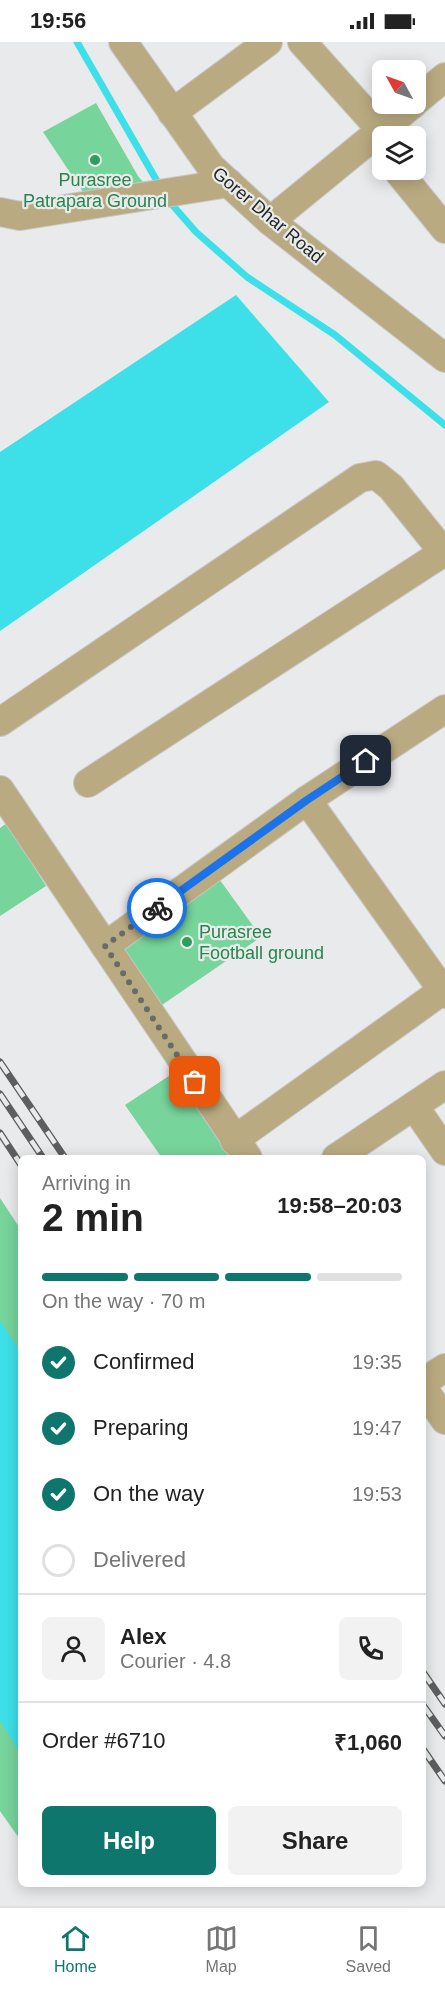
<!DOCTYPE html>
<meta charset="utf-8">
<style>
:root{--surface:#fff;--page:#f2f2f2;--text:#222;--muted:#767676;--line:#e0e0e0;--accent:#0f766e}
body{margin:0;font-family:Helvetica,sans-serif;background:var(--page);color:var(--text);height:100vh;display:flex;flex-direction:column;font-size:22px;white-space:nowrap}
*{box-sizing:border-box;margin:0}
p{font-size:20px;color:var(--muted)}
.icon{flex:none;width:33px;height:33px;fill:none;stroke:currentColor;stroke-width:2;stroke-linecap:round;stroke-linejoin:round}
.map{position:relative;flex:1;overflow:hidden}
.side{position:absolute;left:18px;top:1113px;width:408px;height:732px;display:flex;flex-direction:column;background:var(--surface);border-radius:9px;box-shadow:0 3px 15px #0003}
.side>*{flex:none}
.needle{width:39px;rotate:310deg}
.controls{position:absolute;left:372px;top:18px;display:grid;gap:12px}
.controls a{display:grid;place-items:center;width:54px;height:54px;border-radius:9px;background:var(--surface);box-shadow:0 3px 15px #0003;font-size:30px}
.pin{position:absolute;display:grid;place-items:center;width:51px;height:51px;color:#fff;margin:-26px;border-radius:12px;box-shadow:0 3px 9px #0006}
.courier{position:absolute;display:grid;place-items:center;width:60px;height:60px;margin:-30px;border:4px solid #1a73e8;border-radius:50%;background:#fff;color:#222;box-shadow:0 2px 8px #0007}
.head em{font-style:normal;font-weight:600}
.head div{display:flex;flex-direction:column-reverse}
.head{display:flex;align-items:center;justify-content:space-between;height:102px;padding:0 24px}
h1{font-size:39px;font-weight:600;line-height:45px}
.bar{display:grid;grid-template-columns:repeat(4,1fr);gap:9px 6px;align-content:center;height:72px;padding:0 24px}
.bar i{height:8px;border-radius:4px;background:var(--line)}
.bar .current{background:var(--accent)}
.bar p{grid-column:span 4}
.line{display:flex;align-items:center;gap:15px;padding:0 24px;border-top:2px solid var(--line)}
.line div{flex:1}
.round{display:grid;place-items:center;flex:none;width:63px;height:63px;border-radius:9px;background:var(--page)}
ol{padding:0 24px;list-style:none}
li{display:flex;align-items:center;gap:18px;height:66px}
li p{margin-inline-start:auto}
li .icon{padding:6px;border-radius:50%;background:var(--accent);color:#fff;stroke-width:4}
li:last-child{color:var(--muted)}
li i{width:33px;height:33px;border:3px solid var(--line);border-radius:50%}
.button{display:flex;gap:12px;margin-top:auto;padding:12px 24px}
.button a{flex:1;height:69px;border-radius:9px;background:var(--accent);color:#fff;font-size:24px;font-weight:600;line-height:69px;text-align:center}
.button a+a{background:var(--page);color:var(--text)}
.status{display:flex;justify-content:space-between;align-items:center;height:42px;padding:0 30px;background:var(--surface);direction:ltr}
.status svg{height:16px;fill:currentColor}
.dock{display:flex;justify-content:space-around;align-items:center;height:84px;border-top:2px solid var(--line);background:var(--surface);font-size:16px;color:var(--muted)}
.dock a{display:grid;justify-items:center;gap:3px}
.dock .current{color:var(--accent)}
.map>svg:first-child{display:block}
.green{fill:#77d49b}
.water{fill:#3de0e9}
.lines{fill:none;stroke-linecap:round;stroke-linejoin:round}
.stream{stroke:#3de0e9;stroke-width:7}
.minor-casing{stroke:#c6c7c7;stroke-width:30}
.minor{stroke:#b9aa81;stroke-width:28}
.rail-casing{stroke:#5d5e5e;stroke-width:7}
.rail{stroke:#e9eaeb;stroke-width:4.5;stroke-dasharray:14;stroke-linecap:butt}
.done{stroke:#696a6a;stroke-width:6;stroke-dasharray:0 10.8}
.route{stroke:#1a73e8;stroke-width:8}
.leisure-dot{fill:#2e9e5b;stroke:#e9eaeb;stroke-width:2}
.labels{text-anchor:middle;dominant-baseline:central;stroke-width:4.5;stroke-linejoin:round;paint-order:stroke}
.leisure-label{font-size:18px;fill:#27864d;stroke:#e9eaeb}
.street-label{font-size:18px;fill:#242525;stroke:#e9eaeb}
</style>
<div class="status"><b>19:56</b><svg viewBox="0 0 49 12"><path d="M0 12V9h3v3zM5 12V6h3v6zM10 12V3h3v9zM15 12V0h3v12zM26 1h20v11H26zM47 4h2v5h-2z"/></svg></div>
<div class="map">
<svg width="445" height="1864" viewBox="0 0 445 1864">
<rect width="100%" height="100%" fill="#e9eaeb"/>
<g class="green">
<polygon points="96,61 138,134 148,146 85,153 43,90"/>
<polygon points="7,781 46,844 0,874 0,786"/>
<polygon points="217,834 261,895 156,967 114,906"/>
<polygon points="181,1026 242,1116 162,1116 125,1063"/>
<polygon points="0,1156 21,1188 21,1799 0,1769"/>
</g>
<g class="water">
<polygon points="236,253 329,360 0,589 0,410"/>
<polygon points="0,1278 21,1312 21,1713 0,1678"/>
</g>
<g class="lines">
<g class="stream">
<polyline points="77,0 161,146"/>
<polyline points="168,158 196,190 247,235 335,293 445,383"/>
</g>
<defs>
<g id="minor">
<polyline points="123,0 211,125 270,179 445,316"/>
<polyline points="302,0 381,88"/>
<polyline points="416,59 445,35"/>
<polyline points="172,71 268,0"/>
<polyline points="397,128 445,187"/>
<polyline points="0,170 20,174 229,141"/>
<polyline points="270,179 413,62"/>
<polyline points="0,680 360,436 376,433 391,445 445,512"/>
<polyline points="88,741 444,510"/>
<polyline points="0,748 248,1116"/>
<polyline points="307,758 445,952"/>
<polyline points="105,904 307,758 445,667"/>
<polyline points="414,1064 445,1109"/>
<polyline points="234,1098 442,949"/>
<polyline points="336,1116 445,1043"/>
<polyline points="423,1340 445,1326"/>
<polyline points="423,1346 445,1378"/>
</g>
</defs>
<use href="#minor" class="minor-casing"/>
<use href="#minor" class="minor"/>
<defs>
<g id="rail">
<polyline points="0,1020 65,1116"/>
<polyline points="0,1052 43,1116"/>
<polyline points="0,1091 21,1123"/>
<polyline points="423,1630 445,1662"/>
<polyline points="423,1663 445,1694"/>
<polyline points="423,1707 445,1739"/>
</g>
</defs>
<use href="#rail" class="rail-casing"/>
<use href="#rail" class="rail"/>
</g>
<g class="lines">
<polyline class="done" points="157,866 105,904 195,1040"/>
<polyline class="route" points="157,866 307,758 366,719"/>
</g>
<g class="leisure-dot">
<circle cx="95" cy="118" r="6"/>
<circle cx="187" cy="900" r="6"/>
</g>
<g class="labels">
<g class="leisure-label">
<text x="95" y="138">Purasree<tspan x="95" dy="21">Patrapara Ground</tspan></text>
<text x="199" y="890" text-anchor="start">Purasree<tspan x="199" dy="21">Football ground</tspan></text>
</g>
<g class="street-label">
<text transform="translate(268 173) rotate(40)">Gorer Dhar Road</text>
</g>
</g>
</svg>
<div class="controls">
<a><svg class="needle" viewBox="-14 -14 28 28"><path d="M0-13l5 13h-10z" fill="#e53935"/><path d="M0 13l5-13h-10z" fill="#767676"/></svg></a>
<a><svg class="icon" aria-label="layers" viewBox="0 0 24 24"><path d="M12 4l9 5-9 5-9-5zM3 14l9 5 9-5"/></svg></a>
</div>
<div class="pin" style="left:195px;top:1040px;background:#ea580c"><svg class="icon" aria-label="bag" viewBox="0 0 24 24"><path d="M5 8h14l-1 12H6zM9 8a3 3 0 0 1 6 0"/></svg></div>
<div class="pin" style="left:366px;top:719px;background:#1f2937"><svg class="icon" aria-label="home" viewBox="0 0 24 24"><path d="M3 11l9-7 9 7M6 9v11h12V9"/></svg></div>
<div class="courier" style="left:157px;top:866px"><svg class="icon" aria-label="bike" viewBox="0 0 24 24"><circle cx="6" cy="16" r="4"/><circle cx="18" cy="16" r="4"/><path d="M6 16l4-8h5l3 8M10 8l3 8H6M13 5h3"/></svg></div>
<section class="side">
<div class="head"><div><h1>2 min</h1><p>Arriving in</p></div><em>19:58–20:03</em></div>
<div class="bar"><i class="current"></i><i class="current"></i><i class="current"></i><i></i><p>On the way · 70 m</p></div>
<ol>
<li><svg class="icon" aria-label="check" viewBox="0 0 24 24"><path d="M5 12l5 5 9-10"/></svg>Confirmed<p>19:35</p></li>
<li><svg class="icon" aria-label="check" viewBox="0 0 24 24"><path d="M5 12l5 5 9-10"/></svg>Preparing<p>19:47</p></li>
<li><svg class="icon" aria-label="check" viewBox="0 0 24 24"><path d="M5 12l5 5 9-10"/></svg>On the way<p>19:53</p></li>
<li><i></i>Delivered</li>
</ol>
<div class="line" style="height:108px"><a class="round"><svg class="icon" aria-label="person" viewBox="0 0 24 24"><circle cx="12" cy="8" r="4"/><path d="M4 21q1-7 8-7t8 7"/></svg></a><div><b>Alex</b><p>Courier · 4.8</p></div><a class="round"><svg class="icon" aria-label="phone" viewBox="0 0 24 24"><path d="M5 4h4l2 5-3 2q2 4 5 5l2-3 5 2v4C11 20 4 13 5 4z"/></svg></a></div>
<div class="line" style="height:78px"><div>Order #6710</div><b>₹1,060</b></div>
<div class="button"><a>Help</a><a>Share</a></div>
</section>
</div>
<nav class="dock">
<a class="current"><svg class="icon" aria-label="home" viewBox="0 0 24 24"><path d="M3 11l9-7 9 7M6 9v11h12V9"/></svg>Home</a>
<a><svg class="icon" aria-label="map" viewBox="0 0 24 24"><path d="M3 6l6-2 6 2 6-2v14l-6 2-6-2-6 2zM9 4v14M15 6v14"/></svg>Map</a>
<a><svg class="icon" aria-label="saved" viewBox="0 0 24 24"><path d="M7 4h10v16l-5-4-5 4z"/></svg>Saved</a>
</nav>
